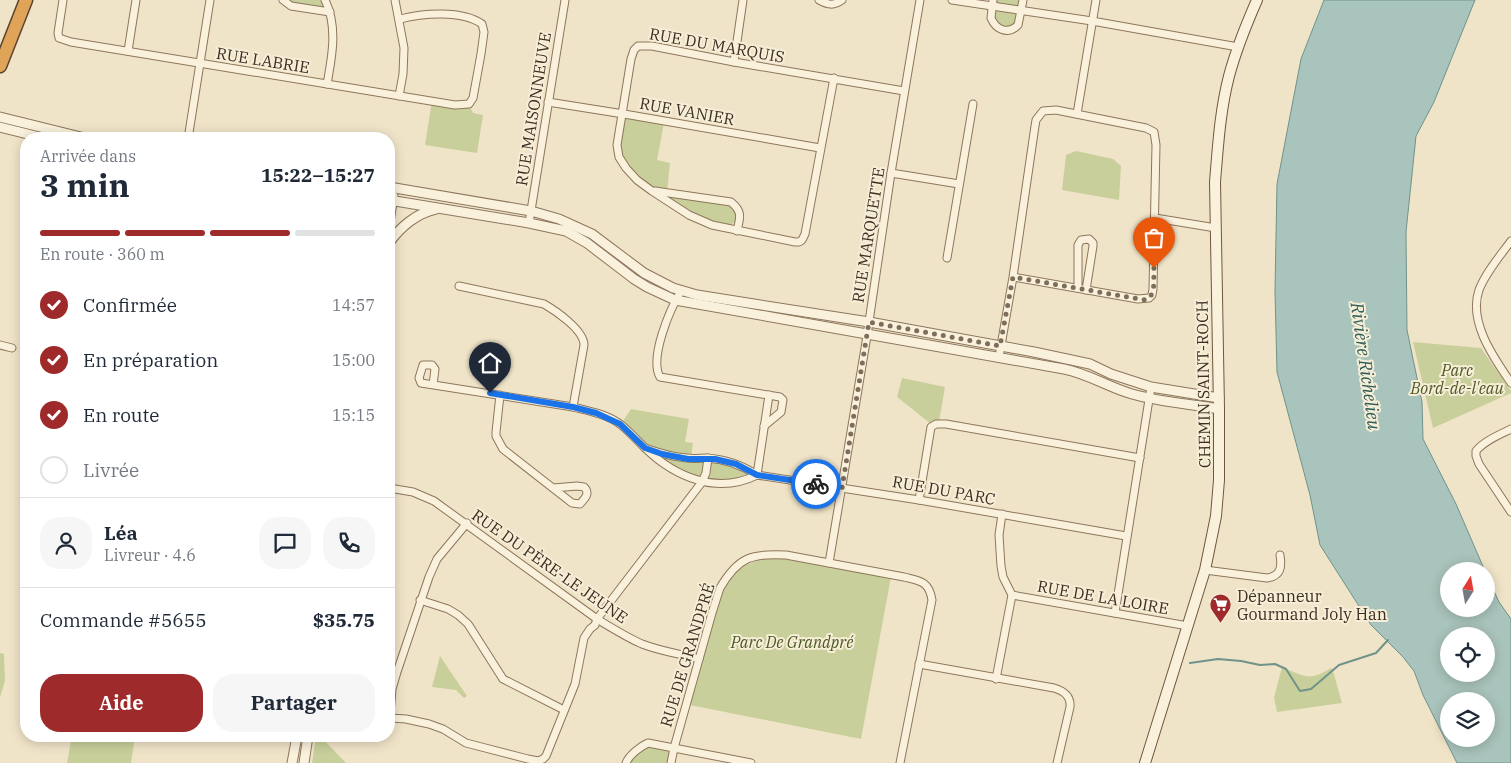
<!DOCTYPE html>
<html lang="fr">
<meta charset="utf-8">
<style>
:root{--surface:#fff;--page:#f6f6f7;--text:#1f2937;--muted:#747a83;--line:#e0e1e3;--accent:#9e2a2b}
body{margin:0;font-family:"IBM Plex Serif",serif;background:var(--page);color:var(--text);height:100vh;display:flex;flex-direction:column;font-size:19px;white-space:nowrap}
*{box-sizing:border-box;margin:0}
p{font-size:16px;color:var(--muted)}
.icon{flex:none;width:28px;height:28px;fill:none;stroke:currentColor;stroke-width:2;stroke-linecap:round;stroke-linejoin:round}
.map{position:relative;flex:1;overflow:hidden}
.details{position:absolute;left:20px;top:132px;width:375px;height:610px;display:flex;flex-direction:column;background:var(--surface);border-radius:20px;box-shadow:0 2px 12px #0003}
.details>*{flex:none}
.needle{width:32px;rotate:11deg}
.controls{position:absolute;left:1440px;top:562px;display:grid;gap:10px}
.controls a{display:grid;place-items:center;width:55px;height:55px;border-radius:50%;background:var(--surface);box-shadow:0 2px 12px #0003;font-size:25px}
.pin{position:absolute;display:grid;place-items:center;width:42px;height:42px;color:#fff;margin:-51px -21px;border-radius:50% 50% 50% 0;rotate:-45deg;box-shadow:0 0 5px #0007}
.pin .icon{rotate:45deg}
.courier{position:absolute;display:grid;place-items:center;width:50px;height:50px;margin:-25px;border:4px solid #1a73e8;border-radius:50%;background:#fff;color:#222;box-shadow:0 1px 6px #0007}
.summary em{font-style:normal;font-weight:800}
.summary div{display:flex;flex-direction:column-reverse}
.summary{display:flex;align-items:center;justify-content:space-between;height:85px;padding:0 20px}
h1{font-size:32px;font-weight:800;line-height:38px}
.bar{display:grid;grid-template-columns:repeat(4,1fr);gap:8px 5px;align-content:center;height:60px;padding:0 20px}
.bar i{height:6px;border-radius:4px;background:var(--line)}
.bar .current{background:var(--accent)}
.bar p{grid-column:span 4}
.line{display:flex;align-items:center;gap:12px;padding:0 20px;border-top:1px solid var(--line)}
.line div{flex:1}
.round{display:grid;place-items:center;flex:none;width:52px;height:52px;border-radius:20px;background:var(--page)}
ol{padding:0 20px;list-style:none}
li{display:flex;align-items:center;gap:15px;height:55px}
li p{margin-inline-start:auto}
li .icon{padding:5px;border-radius:50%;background:var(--accent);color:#fff;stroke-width:4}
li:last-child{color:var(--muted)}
li i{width:28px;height:28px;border:2px solid var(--line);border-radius:50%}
.button{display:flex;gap:10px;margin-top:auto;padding:10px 20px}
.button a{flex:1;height:58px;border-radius:20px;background:var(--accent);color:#fff;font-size:20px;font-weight:800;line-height:58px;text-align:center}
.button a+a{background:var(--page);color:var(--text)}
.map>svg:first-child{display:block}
.green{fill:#c9cf9b}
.water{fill:#a9c4bc;stroke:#6f938a;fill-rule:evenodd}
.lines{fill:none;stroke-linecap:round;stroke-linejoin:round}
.stream{stroke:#6f938a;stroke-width:2}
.minor-casing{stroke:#8d765c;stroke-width:9}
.tertiary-casing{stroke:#8d765c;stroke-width:11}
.secondary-casing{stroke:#6f573f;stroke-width:12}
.motorway-casing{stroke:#5b4430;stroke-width:15}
.minor{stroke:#faf1dc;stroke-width:7}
.tertiary{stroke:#faf1dc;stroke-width:9}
.secondary{stroke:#faf1dc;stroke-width:10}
.motorway{stroke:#e0a458;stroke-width:12}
.done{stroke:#7c6e5b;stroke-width:5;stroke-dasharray:0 9}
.route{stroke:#1a73e8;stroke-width:6}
.labels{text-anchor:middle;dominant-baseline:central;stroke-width:4;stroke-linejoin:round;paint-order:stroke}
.street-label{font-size:16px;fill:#3d2e20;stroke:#f7eed8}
.park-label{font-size:16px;font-style:italic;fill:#4d5a26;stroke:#f7eed8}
.poi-label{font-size:16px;fill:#3d2e20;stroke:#f7eed8;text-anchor:start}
.water-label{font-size:18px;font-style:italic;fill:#2f5d5a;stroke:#f7eed8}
</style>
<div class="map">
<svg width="1511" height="763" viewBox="0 0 1511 763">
<rect width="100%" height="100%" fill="#f0e4c8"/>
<g class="green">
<polygon points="284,0 324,0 329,11 292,5"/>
<polygon points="993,0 1024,0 1021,22 1009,31 992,21"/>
<polygon points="432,101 469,105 473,113 483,115 477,153 425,145"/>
<polygon points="623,116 664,123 657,160 670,163 667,192 730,203 739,217 729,228 686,215 630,172 618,151"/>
<polygon points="1076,151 1113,159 1121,166 1119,200 1062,190 1066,155"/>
<polygon points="1413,342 1481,348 1511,391 1511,393 1433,428"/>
<polygon points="902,378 945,387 939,422 931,424 897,397"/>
<polygon points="631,409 689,419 685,442 693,443 691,457 646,447 621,424"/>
<path d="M652,452C685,457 718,459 748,474L745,478L721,482L687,475Z"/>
<polygon points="767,556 830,565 891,577 861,739 690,705 725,581 735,570"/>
<polygon points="0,653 4,654 5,681 0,697"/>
<polygon points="440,656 467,696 464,698 456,690 432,687"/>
<path d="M1282,667C1304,676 1309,682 1331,668L1333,671L1342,703L1277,712L1274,698Z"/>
<polygon points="72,736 135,736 131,763 67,763"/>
<polygon points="316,736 320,736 346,763 312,763"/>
<polygon points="647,746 674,748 670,763 629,763 629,759"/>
</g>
<path class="water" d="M1324,0H1475L1434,102L1416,136L1406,232L1407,330L1422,402L1423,439L1456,504L1485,571H1449V609H1486V574L1499,602L1511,619V763H1457L1423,695L1414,671L1403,657L1371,625L1320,545L1310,495L1277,372L1275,291L1277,184L1301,59ZM1449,636H1486V674H1449ZM1449,701H1486V739H1449Z"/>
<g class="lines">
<polyline class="stream" points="1190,663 1218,659 1241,661 1260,665 1275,664 1286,669 1300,691 1311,689 1339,665 1376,653 1388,640"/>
<defs>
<g id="minor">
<path d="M63,0L58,33L59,38L71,42L455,105L469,104L473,98L481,54L484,32L482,24C462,10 423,13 400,19"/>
<polyline points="283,0 291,6 330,12"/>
<path d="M325,0C338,26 332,57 327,84"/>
<polyline points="395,0 404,48 403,74 399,96"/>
<path d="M819,0C828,5 834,6 842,0"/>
<polyline points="952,0 1092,21 1238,47"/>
<path d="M993,0L991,18C996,30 1008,35 1018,25L1023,0"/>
<polyline points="128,51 136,0"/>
<polyline points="734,62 743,0"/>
<polyline points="834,78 805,234 802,240 799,242 795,242 712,225 689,215 652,191 637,180 626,168 619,157 617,145 631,59 634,50 638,46 652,46 734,62 904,91"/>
<polyline points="548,102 630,115 820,148"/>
<polyline points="1077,114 1096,0"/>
<polyline points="188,139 210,0"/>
<polyline points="891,173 959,184"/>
<path d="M655,191L731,202C743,212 740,217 737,231"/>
<polyline points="1155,218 1216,228"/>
<polyline points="529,223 565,0"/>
<path d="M1511,241C1500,256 1486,272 1479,290C1468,322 1494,358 1511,383"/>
<polyline points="947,258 973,104"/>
<path d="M459,286L544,304C556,311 584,330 584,345L573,407"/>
<polyline points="1078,288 1078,245 1081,240 1089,239 1093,243 1093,246 1086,290"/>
<path d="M681,291C670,309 649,358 660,377L780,397L783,400L781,412L764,426"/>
<polyline points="0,345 12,348"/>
<polyline points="999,357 1013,277 1035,126 1036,120 1043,111 1056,110 1146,128 1154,132 1156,145 1153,289 1152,295 1149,298 1138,299 1013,277"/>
<path d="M433,385L435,369L432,365H423L419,378L421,383L573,407C589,411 606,414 620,424C629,431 637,440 645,448C675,477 717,495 757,475"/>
<path d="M500,395L496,432V436L503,449L572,503L580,504C584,499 591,494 584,487L577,486L553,488"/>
<path d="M1511,429C1499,435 1484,441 1476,451V456L1479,464L1511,512"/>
<path d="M645,448C659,453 672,457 687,458C693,459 700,458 706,458C724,459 742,465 757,475L919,500L1126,536"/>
<polyline points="757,475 769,395"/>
<path d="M389,488L413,492L434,501L597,619C612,628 626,637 642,644C660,651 680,654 699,659"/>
<polyline points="919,500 930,433 931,427 936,424 946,424 1140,458"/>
<polyline points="829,563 866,342 891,173 920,0"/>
<path d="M1205,570L1267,578C1281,576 1282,567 1280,555"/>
<polyline points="1012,595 1188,626"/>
<polyline points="420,600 448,609 458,615 468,624 503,679 564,710"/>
<polyline points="1115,613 1151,387"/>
<path d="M919,664L1054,688C1064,691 1071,696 1070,707L1057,763"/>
<polyline points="996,679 1012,595 1003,577 1001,566 999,535 1002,514"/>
<polyline points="390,718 406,719 429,724 443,729 466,743 528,759 538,761 543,759 546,756 575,684 584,638 590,629 595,625 597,619 702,482 706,473 708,458"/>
<polyline points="389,727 392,689 397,672 429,577 437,559 467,523"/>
<path d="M626,763C629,755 641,746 648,743L751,763"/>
<path d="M671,763L674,748L712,613L720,588C738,557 752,553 786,555L904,577C920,581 929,581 932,600L900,763"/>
</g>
<g id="tertiary">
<polyline points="0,117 89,139"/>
<polyline points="0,127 48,139"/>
<polyline points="389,187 531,211 559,219 592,234 644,273 673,288 697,295 869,322 1034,352 1090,364 1111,374 1151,387 1219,398"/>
<path d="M389,200L529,223L566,231L587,243L634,279L647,287L675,300L1064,369C1089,374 1108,387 1132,394C1160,402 1191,404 1219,409"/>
<polyline points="389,222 393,196"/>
<path d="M389,243C400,227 417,213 436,209"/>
<polyline points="292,763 297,736"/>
<polyline points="304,763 308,736"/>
</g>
<path id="secondary" d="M1145,763L1205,570L1216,516L1219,480V409L1215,182C1218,146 1220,111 1229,76C1236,50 1246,25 1257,0"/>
<polyline id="motorway" points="0,66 26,0"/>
</defs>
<use href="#minor" class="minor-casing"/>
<use href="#tertiary" class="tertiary-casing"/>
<use href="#secondary" class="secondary-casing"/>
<use href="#motorway" class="motorway-casing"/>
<use href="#minor" class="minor"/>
<use href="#tertiary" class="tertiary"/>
<use href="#secondary" class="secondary"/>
<use href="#motorway" class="motorway"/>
</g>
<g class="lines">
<path class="done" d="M816,484L842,488L869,322L1000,346L1013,277L1145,300C1157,296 1153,278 1154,268"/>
<polyline class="route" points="490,393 573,407 596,413 620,424 645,448 662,454 688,459 715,459 736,464 757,475 816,484"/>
</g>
<defs>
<symbol id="supermarket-pin" viewBox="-11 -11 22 30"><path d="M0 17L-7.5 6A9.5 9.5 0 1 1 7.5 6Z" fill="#9e2a2b" stroke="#f7eed8"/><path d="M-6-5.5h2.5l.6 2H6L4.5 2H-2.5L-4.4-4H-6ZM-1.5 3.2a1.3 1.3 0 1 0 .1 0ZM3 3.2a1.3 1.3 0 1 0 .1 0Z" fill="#fff"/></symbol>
</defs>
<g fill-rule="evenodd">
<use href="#supermarket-pin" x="1208" y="592" width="25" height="34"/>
</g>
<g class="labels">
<g class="street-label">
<text transform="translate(717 45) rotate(10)">RUE DU MARQUIS</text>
<text transform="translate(263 60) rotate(9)">RUE LABRIE</text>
<text transform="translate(533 109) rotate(-81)">RUE MAISONNEUVE</text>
<text transform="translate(687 111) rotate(10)">RUE VANIER</text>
<text transform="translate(868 235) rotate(-81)">RUE MARQUETTE</text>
<text transform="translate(1203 384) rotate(-91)">CHEMIN SAINT-ROCH</text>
<text transform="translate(944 490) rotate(10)">RUE DU PARC</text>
<text transform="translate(550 566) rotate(35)">RUE DU PÈRE-LE JEUNE</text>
<text transform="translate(1103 597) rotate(10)">RUE DE LA LOIRE</text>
<text transform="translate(687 655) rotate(-73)">RUE DE GRANDPRÉ</text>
</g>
<g class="park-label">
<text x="1457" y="370">Parc<tspan x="1457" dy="18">Bord-de-l'eau</tspan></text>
<text x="792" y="642">Parc De Grandpré</text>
</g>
<g class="poi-label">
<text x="1237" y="596">Dépanneur<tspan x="1237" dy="18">Gourmand Joly Han</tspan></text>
</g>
<g class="water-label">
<text transform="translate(1366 366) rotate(82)">Rivière Richelieu</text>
</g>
</g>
</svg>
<div class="controls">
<a><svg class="needle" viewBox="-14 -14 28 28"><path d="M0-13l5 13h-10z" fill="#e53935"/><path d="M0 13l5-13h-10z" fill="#747a83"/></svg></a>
<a><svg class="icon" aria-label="locate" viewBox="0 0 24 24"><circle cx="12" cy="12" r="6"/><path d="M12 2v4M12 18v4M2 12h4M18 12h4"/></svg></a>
<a><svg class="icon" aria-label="layers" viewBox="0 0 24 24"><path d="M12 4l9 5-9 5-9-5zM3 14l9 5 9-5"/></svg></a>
</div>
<div class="pin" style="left:1154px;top:268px;background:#ea580c"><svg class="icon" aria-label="bag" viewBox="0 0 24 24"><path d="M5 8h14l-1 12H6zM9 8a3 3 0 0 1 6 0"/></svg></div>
<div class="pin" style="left:490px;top:393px;background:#1f2937"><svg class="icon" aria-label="home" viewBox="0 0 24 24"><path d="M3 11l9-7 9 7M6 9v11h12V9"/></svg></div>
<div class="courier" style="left:816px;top:484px"><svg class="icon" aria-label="bike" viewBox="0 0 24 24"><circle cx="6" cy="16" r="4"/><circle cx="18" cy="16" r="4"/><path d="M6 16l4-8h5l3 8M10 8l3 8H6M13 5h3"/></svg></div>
<section class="details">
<div class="summary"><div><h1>3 min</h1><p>Arrivée dans</p></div><em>15:22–15:27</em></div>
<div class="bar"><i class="current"></i><i class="current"></i><i class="current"></i><i></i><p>En route · 360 m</p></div>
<ol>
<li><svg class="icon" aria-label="check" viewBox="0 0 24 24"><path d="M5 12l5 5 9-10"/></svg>Confirmée<p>14:57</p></li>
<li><svg class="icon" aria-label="check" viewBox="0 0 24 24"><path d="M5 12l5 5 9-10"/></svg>En préparation<p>15:00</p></li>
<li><svg class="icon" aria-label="check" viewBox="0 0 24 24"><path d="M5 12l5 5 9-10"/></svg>En route<p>15:15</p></li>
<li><i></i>Livrée</li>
</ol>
<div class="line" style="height:90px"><a class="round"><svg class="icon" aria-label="person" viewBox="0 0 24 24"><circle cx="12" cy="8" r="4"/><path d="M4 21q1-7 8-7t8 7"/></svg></a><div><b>Léa</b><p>Livreur · 4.6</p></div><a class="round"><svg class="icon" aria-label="chat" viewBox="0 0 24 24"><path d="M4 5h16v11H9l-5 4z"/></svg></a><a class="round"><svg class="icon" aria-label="phone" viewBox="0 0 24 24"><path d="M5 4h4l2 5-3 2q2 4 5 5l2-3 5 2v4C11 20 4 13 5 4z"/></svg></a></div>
<div class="line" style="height:65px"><div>Commande #5655</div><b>$35.75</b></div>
<div class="button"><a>Aide</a><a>Partager</a></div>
</section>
</div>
